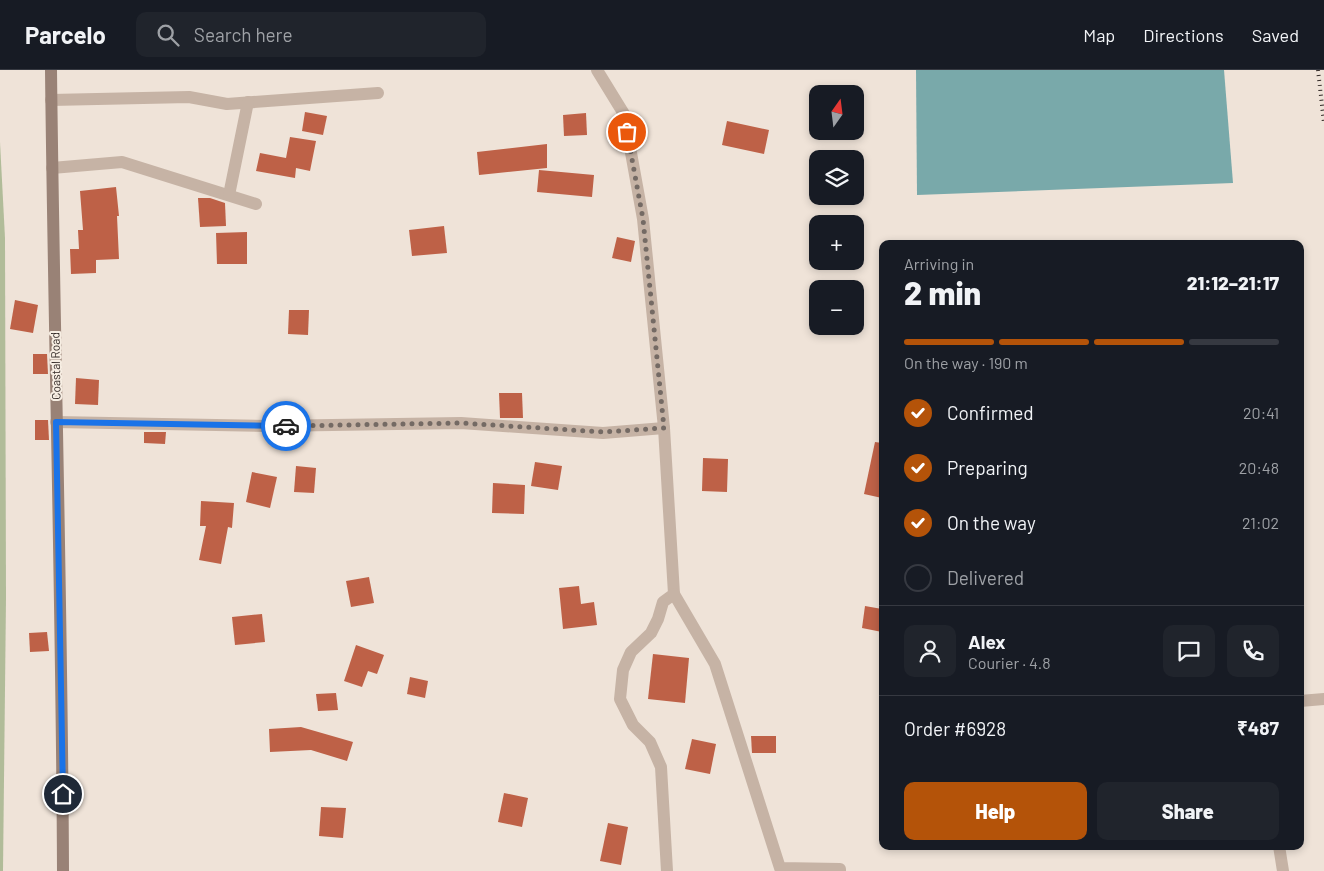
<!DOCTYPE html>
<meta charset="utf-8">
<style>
:root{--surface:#171b24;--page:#20242c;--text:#f1f3f6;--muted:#9ea1a6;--line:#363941;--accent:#b45309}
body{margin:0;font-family:Barlow,sans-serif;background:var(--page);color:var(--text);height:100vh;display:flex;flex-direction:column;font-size:19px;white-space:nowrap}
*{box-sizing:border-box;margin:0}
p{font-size:16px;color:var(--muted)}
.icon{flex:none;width:28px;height:28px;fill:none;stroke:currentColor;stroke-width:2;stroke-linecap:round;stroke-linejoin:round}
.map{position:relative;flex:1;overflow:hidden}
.details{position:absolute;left:879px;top:170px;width:425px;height:610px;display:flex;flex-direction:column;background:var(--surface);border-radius:10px;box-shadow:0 2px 8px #0003}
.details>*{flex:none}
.needle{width:32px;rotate:14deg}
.controls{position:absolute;left:809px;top:15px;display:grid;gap:10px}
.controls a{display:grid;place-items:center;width:55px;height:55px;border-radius:10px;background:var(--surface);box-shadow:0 2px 8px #0003;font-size:25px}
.pin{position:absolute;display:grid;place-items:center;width:42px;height:42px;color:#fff;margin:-21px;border:2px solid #fff;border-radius:50%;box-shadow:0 1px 5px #0007}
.courier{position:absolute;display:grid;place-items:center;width:50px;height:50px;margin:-25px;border:4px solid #1a73e8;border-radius:50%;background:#fff;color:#222;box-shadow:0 1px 6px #0007}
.headline em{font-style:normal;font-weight:800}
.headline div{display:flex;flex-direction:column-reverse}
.headline{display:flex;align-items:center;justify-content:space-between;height:85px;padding:0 25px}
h1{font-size:32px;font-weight:800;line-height:38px}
.bar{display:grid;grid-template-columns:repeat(4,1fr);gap:8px 5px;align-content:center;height:60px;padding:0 25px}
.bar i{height:6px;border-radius:4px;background:var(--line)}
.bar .selected{background:var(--accent)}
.bar p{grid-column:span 4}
.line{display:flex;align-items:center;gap:12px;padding:0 25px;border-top:1px solid var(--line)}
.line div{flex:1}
.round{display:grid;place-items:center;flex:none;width:52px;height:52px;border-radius:10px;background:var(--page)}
ol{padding:0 25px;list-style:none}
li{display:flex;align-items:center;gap:15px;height:55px}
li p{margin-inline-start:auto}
li .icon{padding:5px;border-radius:50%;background:var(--accent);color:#fff;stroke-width:4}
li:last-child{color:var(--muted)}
li i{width:28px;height:28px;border:2px solid var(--line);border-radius:50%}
.button{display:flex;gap:10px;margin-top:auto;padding:10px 25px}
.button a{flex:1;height:58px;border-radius:10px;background:var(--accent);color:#fff;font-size:20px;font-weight:800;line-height:58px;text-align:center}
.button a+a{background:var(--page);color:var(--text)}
header{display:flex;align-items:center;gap:30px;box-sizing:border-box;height:70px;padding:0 25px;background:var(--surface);border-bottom:1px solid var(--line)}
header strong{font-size:24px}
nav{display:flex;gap:28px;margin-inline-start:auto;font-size:18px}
.search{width:350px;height:45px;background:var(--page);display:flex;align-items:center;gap:12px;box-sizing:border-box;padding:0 18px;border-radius:10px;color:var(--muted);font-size:19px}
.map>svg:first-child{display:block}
.green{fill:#b1bc99}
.water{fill:#79a9aa}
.building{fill:#be6147}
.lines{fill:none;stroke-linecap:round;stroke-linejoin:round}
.minor{stroke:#c6b3a5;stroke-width:12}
.secondary{stroke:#998276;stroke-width:12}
.rail{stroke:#322926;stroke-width:4;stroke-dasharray:1 4;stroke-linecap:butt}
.done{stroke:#746a64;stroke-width:5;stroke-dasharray:0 9}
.route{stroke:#1a73e8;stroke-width:6}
.labels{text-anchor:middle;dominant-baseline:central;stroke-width:4;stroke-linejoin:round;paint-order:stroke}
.street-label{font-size:12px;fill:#322926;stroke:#f7eee3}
</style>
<header>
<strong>Parcelo</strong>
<div class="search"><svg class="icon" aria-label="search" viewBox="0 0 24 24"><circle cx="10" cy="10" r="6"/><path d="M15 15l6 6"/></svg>Search here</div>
<nav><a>Map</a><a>Directions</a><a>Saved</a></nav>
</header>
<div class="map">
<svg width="1324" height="801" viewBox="0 0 1324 801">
<rect width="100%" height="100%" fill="#efe3d8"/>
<polygon class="green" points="0,72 5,168 6,528 3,801 0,801"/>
<polygon class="water" points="916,0 1224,0 1233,113 917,125"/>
<g class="building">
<polygon points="305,42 327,46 323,65 302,61"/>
<polygon points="586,43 587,65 564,66 563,45"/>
<polygon points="727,51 769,60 764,84 722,75"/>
<polygon points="290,67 316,71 310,101 296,98 295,108 256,101 260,83 286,88"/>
<polygon points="547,74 547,98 479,105 477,82"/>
<polygon points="539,100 594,105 592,127 537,122"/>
<polygon points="116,117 119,146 117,146 119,189 96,190 96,203 71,204 70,179 79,179 78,160 83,160 80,121"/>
<polygon points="198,128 210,128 225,133 226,156 200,157"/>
<polygon points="444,156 447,183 412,186 409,160"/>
<polygon points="247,162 247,194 217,194 216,163"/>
<polygon points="617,167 635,171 631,192 612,188"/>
<polygon points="15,230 38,235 33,263 10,259"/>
<polygon points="289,240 309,240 308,265 288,264"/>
<polygon points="33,284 47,284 48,304 33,304"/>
<polygon points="76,308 99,310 98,335 75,334"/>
<polygon points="499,323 522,323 523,348 500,348"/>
<polygon points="35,350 48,350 49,370 35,370"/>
<polygon points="144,362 166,362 165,374 144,373"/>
<polygon points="875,372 882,373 882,428 864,424"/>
<polygon points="703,388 728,389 727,422 702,421"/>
<polygon points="535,392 562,396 558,420 531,416"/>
<polygon points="296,396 316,398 314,423 294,422"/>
<polygon points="252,402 277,407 270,438 246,432"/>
<polygon points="493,413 525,415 524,444 492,443"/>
<polygon points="201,431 234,433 232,458 228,457 221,494 199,490 206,456 200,456"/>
<polygon points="369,507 374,533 351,537 346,511"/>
<polygon points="579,516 581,534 594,532 597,555 563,559 559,518"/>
<polygon points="865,536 882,539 882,562 862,558"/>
<polygon points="262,544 265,572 235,575 232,547"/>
<polygon points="47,562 49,581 30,582 29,563"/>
<polygon points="356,575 384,585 377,604 368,601 362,617 344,611"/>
<polygon points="653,584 689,588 685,633 648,629"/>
<polygon points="410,607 428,611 425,628 407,624"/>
<polygon points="336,623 338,640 318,641 316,624"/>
<polygon points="301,657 353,672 347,691 311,680 270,682 269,659"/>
<polygon points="751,666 776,666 776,683 752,683"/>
<polygon points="692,669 716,674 710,704 685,699"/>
<polygon points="504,723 528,728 522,757 498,752"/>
<polygon points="321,737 346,738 343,768 319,766"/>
<polygon points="608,753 628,757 621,795 600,791"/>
</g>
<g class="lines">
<g class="minor">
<polyline points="597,0 624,44 643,149 664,358 674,524 663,532 658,549 651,563 631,582 623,600 620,629 633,655 650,672 661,697 667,801"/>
<polyline points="51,30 189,27 227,34 378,23"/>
<polyline points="52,98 122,92 256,134"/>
<polyline points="229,125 248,32"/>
<polyline points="56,352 268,356 461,353 603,363 664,358"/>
<polyline points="674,524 715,594 780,798 840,799 840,801"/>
<polyline points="1300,631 1324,629"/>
<polyline points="1279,776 1283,801"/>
</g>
<path class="secondary" d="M51,0C54,267 62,534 63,801"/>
<polyline class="rail" points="1318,0 1324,53"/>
</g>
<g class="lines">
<polyline class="done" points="286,356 461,353 603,362 664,358 643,149 627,62"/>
<polyline class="route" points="63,724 56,352 286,356"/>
</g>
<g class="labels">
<g class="street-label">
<text transform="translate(55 296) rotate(-91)">Coastal Road</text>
</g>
</g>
</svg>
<div class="controls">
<a><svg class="needle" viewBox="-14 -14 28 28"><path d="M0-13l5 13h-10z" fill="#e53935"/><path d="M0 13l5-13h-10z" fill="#9ea1a6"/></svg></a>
<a><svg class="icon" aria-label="layers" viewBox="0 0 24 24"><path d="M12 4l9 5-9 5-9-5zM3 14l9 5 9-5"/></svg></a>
<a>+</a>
<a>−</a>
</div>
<div class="pin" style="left:627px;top:62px;background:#ea580c"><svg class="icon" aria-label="bag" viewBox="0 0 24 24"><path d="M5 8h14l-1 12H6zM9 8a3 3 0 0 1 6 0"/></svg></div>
<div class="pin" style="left:63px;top:724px;background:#1f2937"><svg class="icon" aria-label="home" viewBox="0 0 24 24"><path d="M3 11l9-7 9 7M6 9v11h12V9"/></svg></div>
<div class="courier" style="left:286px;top:356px"><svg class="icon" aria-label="car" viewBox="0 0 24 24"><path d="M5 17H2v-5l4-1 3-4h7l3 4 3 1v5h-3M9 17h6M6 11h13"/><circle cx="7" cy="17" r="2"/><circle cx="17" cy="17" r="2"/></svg></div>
<section class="details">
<div class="headline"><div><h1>2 min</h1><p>Arriving in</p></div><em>21:12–21:17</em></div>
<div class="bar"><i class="selected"></i><i class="selected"></i><i class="selected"></i><i></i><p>On the way · 190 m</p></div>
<ol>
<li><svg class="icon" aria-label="check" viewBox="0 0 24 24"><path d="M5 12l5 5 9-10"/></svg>Confirmed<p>20:41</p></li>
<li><svg class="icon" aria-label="check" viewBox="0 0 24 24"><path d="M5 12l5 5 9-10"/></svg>Preparing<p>20:48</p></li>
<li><svg class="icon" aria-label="check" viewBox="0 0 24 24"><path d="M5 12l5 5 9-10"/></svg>On the way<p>21:02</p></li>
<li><i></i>Delivered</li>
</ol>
<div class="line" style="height:90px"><a class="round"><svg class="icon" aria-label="person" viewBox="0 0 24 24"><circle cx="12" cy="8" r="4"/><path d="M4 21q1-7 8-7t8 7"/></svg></a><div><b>Alex</b><p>Courier · 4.8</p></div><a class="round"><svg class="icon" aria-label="chat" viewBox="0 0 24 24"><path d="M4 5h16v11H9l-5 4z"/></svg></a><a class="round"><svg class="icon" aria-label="phone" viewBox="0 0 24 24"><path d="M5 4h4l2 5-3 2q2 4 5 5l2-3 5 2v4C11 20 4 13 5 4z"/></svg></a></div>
<div class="line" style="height:65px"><div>Order #6928</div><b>₹487</b></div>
<div class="button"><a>Help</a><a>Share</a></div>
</section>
</div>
